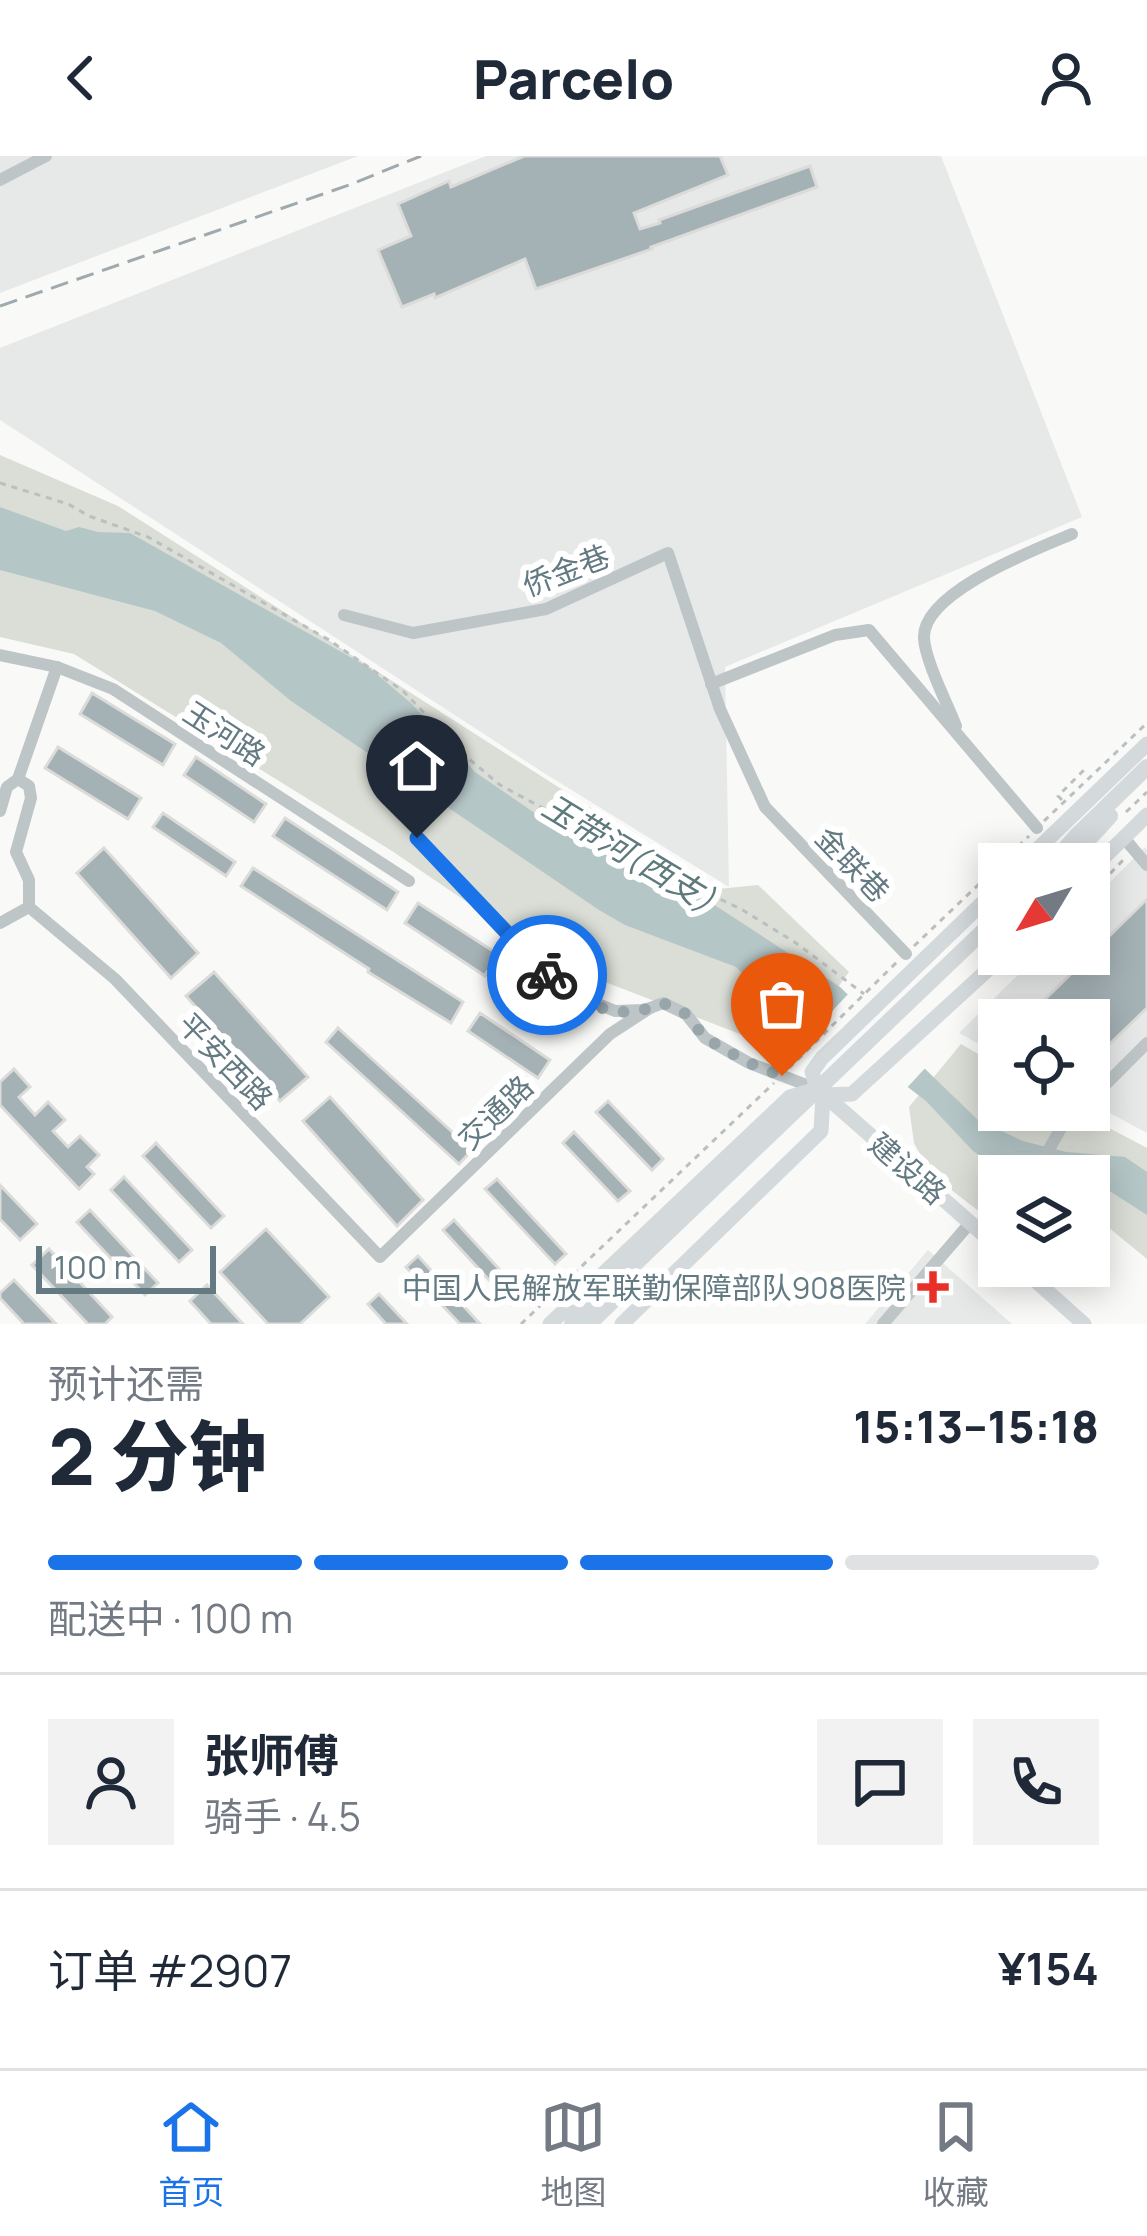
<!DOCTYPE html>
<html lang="zh">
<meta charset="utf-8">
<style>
:root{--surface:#fff;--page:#f2f2f3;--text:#1f2937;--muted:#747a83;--line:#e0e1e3;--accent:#1a73e8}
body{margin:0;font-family:Manrope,"Noto Sans SC",sans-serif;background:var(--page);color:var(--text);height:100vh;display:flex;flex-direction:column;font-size:45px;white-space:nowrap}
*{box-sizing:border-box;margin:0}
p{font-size:39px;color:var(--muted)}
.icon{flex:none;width:66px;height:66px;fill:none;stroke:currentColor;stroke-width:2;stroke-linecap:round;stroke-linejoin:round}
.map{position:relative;height:1168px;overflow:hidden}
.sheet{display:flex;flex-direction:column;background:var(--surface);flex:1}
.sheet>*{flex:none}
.needle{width:78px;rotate:232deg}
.controls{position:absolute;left:978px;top:687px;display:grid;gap:24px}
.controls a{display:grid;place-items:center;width:132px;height:132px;border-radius:0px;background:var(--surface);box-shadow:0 6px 30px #0003;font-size:60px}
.scale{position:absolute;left:36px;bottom:30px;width:180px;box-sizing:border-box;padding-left:12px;border:6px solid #637a83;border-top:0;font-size:33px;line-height:42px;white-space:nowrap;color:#637a83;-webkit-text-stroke:9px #fff;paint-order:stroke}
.pin{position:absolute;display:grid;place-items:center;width:102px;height:102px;color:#fff;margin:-123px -51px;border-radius:50% 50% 50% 0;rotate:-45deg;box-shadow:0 0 12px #0007}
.pin .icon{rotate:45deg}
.courier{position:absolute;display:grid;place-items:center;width:120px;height:120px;margin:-60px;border:9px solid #1a73e8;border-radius:50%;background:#fff;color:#222;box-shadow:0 3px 15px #0007}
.summary em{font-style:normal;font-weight:800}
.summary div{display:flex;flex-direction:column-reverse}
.summary{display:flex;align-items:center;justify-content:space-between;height:204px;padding:0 48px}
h1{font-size:78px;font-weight:800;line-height:90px}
.bar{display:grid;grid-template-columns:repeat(4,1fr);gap:18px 12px;align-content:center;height:144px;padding:0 48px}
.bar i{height:15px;border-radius:9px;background:var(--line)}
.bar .current{background:var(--accent)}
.bar p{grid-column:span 4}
.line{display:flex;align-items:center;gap:30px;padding:0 48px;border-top:3px solid var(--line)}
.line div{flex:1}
.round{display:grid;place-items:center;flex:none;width:126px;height:126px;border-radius:0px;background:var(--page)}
header{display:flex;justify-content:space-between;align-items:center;height:156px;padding:0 48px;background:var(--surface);font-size:54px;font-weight:800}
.menu{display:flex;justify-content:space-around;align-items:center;height:168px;border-top:3px solid var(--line);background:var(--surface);font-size:33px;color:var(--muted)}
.menu a{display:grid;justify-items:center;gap:6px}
.menu .current{color:var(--accent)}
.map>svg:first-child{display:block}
.built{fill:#e7e9e8}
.green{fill:#daded6}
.water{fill:#b5c6c7}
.pier{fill:#f9f9f7}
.building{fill:#a4b1b5;stroke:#dbdbd9;stroke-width:3}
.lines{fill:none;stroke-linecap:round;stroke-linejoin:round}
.path{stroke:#babfc1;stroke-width:3;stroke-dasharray:6 6;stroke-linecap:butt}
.minor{stroke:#bdc5c7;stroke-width:12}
.major{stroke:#d4d9dc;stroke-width:15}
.highway{stroke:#d4d9dc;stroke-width:16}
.rail{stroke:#9faaae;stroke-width:3;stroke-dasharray:18 9;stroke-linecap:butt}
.done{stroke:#98a6ac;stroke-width:12;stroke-dasharray:0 21.6}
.route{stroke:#1a73e8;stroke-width:15}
.poi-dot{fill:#e92f27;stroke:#fff;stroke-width:4.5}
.labels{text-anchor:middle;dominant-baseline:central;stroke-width:12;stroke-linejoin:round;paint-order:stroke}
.street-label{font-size:30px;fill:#637a83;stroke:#fff}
.poi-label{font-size:30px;fill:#637a83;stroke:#fff;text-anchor:end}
.water-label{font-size:33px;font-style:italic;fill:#5e7a7c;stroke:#fff}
</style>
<header><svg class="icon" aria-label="back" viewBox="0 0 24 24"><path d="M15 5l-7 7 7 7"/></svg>Parcelo<svg class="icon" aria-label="person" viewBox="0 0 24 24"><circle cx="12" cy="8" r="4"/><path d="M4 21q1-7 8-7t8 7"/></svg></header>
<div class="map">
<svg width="1147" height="1168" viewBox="0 0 1147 1168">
<rect width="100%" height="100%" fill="#f9f9f7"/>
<g class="built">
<polygon points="0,0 358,0 0,137"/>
<polygon points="486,0 941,0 1082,361 725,511 729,731 544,617 0,264 0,192"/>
<polygon points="1145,691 1147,694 1147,977 1089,946 1089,864 999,864 999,899 959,877 1039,798 1089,798 1089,747"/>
<polygon points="928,1094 1012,1168 865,1168"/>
</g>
<g class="green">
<polygon points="0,299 118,350 718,733 758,729 849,816 789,897 556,807 392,695 74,498 0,481"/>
<polygon points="961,888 999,910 999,954 1075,954 1147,992 1147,1103 1097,1062 1089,1064 1089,1020 999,1020 999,1071 931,1018 914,987 909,951"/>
</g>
<polygon class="water" points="0,351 66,375 79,371 98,376 130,377 368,511 411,547 475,616 539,660 713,748 840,831 978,964 1023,985 1066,996 1125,1001 1147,1016 1147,1059 1111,1036 1089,1033 1089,1020 1010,1020 973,995 926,945 815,860 796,856 762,837 736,811 625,769 599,754 291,545 221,487 155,455 0,414"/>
<polygon class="pier" points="852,834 928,909 904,935 818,870"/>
<g class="building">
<polygon points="524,0 720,0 728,19 634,57 640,73 660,67 659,64 810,10 817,31 651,91 652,93 536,133 525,103 435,142 434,138 402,151 378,94 411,80 398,48 449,25 451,31"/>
<polygon points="92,537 175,588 163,609 80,558"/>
<polygon points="58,591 141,642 128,663 45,612"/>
<polygon points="196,601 266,648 254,666 184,619"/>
<polygon points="163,657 235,706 226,720 153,671"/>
<polygon points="285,662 398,736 387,754 273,680"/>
<polygon points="104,692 198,797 171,822 77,717"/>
<polygon points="253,712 463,846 451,867 368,816 369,813 241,730"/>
<polygon points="1147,743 1147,852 1089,908 1089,864 1024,864"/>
<polygon points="418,747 537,823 555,841 583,854 571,872 487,816 485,820 405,767"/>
<polygon points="214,816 308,921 280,945 186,840"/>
<polygon points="480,857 550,904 538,922 468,875"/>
<polygon points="338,872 472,994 459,1008 326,886"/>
<polygon points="14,913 30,931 19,941 35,959 48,946 65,964 53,975 68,991 80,980 99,999 87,1011 94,1018 79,1033 0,949 0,926"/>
<polygon points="330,941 423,1044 397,1070 303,965"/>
<polygon points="608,945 663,1003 652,1014 596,956"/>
<polygon points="574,976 630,1035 618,1045 563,987"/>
<polygon points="156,987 224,1060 211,1072 143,1000"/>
<polygon points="124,1021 192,1094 179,1106 111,1034"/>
<polygon points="497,1023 566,1098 555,1108 485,1033"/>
<polygon points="0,1029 37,1068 20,1084 0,1063"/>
<polygon points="90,1054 158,1127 145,1139 77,1066"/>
<polygon points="454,1064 523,1139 512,1149 443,1074"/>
<polygon points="266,1073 329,1141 300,1168 268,1168 220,1116"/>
<polygon points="49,1093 112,1161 105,1168 88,1168 32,1109"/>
<polygon points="418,1100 480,1168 460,1168 406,1111"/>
<polygon points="14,1124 56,1168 24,1168 0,1142 0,1137"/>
<polygon points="207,1129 243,1168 211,1168 190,1145"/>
<polygon points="379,1138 407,1168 386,1168 368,1148"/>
</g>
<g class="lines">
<g class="path">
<polyline points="0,327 68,348 89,360 148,381 329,484 403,535 468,602 500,629 654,712 741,753 796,787 864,838"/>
<polyline points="1062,644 1058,640 1084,614"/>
<polyline points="1126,656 1147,636"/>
<polyline points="1044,665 1147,567"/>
<polyline points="1001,707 1029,680"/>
<polyline points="1102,726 1126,701"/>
<polyline points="914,790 999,709"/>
<polyline points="789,912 898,805"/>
<polyline points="521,1168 774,927"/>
</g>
<g class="minor">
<polyline points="0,24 46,0"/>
<polyline points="344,459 413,477 546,453 668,397 720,553 765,651 906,798"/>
<polyline points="0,499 57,511 113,533 409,725"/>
<polyline points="711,528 835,479 869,474 1037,672"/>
<path d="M956,570C947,547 925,504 924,482C922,436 1037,393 1072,378"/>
<polyline points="18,623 57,511"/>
<polyline points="0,655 7,631 18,623 29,630 31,642 16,696 29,724 29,751 0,767"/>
<polyline points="417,682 560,832 615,855 645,854 663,847 686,858 705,882 749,907 817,933"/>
<polyline points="1124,682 1147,709"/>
<polyline points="29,751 115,823 380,1101 610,878 650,852"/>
<polyline points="1089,945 1147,887"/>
<polyline points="1034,1020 1061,972 1080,954"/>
<polyline points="883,1168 970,1067"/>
</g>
<g class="major">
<polyline points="1022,708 1147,588"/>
<polyline points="1089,716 1147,659"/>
<polyline points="817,933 812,916 822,902 999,731"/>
<polyline points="821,936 999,1092"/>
<polyline points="1019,1110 1084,1168"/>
<polyline points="550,1168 790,941 817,933"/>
<polyline points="622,1168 821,975 823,939 852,938 1005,798"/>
</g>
<g class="highway">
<polyline points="1052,708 1076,680 1147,611"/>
<polyline points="1066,708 1110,660"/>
<polyline points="572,1168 999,760"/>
<polyline points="589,1168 627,1131"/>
</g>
<polyline class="rail" points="0,150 349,29 421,0"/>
</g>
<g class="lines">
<path class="done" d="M547,819C562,834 594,852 615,855C632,858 648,853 663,847L686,858L705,882L749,907L782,920"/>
<polyline class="route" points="417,682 547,819"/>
</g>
<path class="poi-dot" d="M927 1113h12v12h12v12h-12v12h-12v-12h-12v-12h12z"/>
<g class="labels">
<g class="street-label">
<text transform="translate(566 414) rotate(-21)">侨金巷</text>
<text transform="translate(225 577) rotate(33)">玉河路</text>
<text transform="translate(853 708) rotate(46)">金联巷</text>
<text transform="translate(226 905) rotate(46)">平安西路</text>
<text transform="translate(495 956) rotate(-44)">交通路</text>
<text transform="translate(908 1012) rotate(41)">建设路</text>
</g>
<g class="poi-label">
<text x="906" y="1131">中国人民解放军联勤保障部队908医院</text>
</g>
<g class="water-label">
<text transform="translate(629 696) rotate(31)">玉带河(西支)</text>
</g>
</g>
</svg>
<div class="controls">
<a><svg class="needle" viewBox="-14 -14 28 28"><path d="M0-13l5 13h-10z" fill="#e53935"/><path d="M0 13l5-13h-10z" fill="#747a83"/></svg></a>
<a><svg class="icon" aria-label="locate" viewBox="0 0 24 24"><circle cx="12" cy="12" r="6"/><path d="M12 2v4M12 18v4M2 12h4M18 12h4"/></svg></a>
<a><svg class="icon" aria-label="layers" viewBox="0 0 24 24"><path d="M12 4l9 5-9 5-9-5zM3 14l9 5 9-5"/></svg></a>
</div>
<div class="scale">100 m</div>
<div class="pin" style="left:782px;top:920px;background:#ea580c"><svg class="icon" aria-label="bag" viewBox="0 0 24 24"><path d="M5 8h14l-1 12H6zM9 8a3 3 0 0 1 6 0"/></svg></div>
<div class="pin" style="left:417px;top:682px;background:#1f2937"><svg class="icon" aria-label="home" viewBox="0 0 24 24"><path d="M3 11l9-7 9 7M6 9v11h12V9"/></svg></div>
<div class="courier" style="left:547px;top:819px"><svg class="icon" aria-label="bike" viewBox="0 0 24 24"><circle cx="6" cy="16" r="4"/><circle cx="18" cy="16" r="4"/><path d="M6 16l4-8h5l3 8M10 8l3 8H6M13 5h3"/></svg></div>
</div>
<section class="sheet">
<div class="summary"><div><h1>2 分钟</h1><p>预计还需</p></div><em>15:13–15:18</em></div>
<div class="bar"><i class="current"></i><i class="current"></i><i class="current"></i><i></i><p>配送中 · 100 m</p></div>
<div class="line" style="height:216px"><a class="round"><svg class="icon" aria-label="person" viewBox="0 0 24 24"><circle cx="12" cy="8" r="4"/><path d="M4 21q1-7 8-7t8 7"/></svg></a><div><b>张师傅</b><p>骑手 · 4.5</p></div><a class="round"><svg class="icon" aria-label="chat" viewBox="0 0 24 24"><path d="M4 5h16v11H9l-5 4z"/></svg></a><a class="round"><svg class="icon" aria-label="phone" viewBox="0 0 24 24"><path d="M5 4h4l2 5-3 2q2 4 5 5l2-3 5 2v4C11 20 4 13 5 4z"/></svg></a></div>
<div class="line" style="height:156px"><div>订单 #2907</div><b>¥154</b></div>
</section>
<nav class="menu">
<a class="current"><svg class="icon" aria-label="home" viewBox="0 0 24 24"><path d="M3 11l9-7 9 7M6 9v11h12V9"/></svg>首页</a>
<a><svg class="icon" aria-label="map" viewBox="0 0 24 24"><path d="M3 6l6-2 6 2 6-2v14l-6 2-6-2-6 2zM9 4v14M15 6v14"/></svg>地图</a>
<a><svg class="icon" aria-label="saved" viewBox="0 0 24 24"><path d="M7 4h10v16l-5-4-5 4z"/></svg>收藏</a>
</nav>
